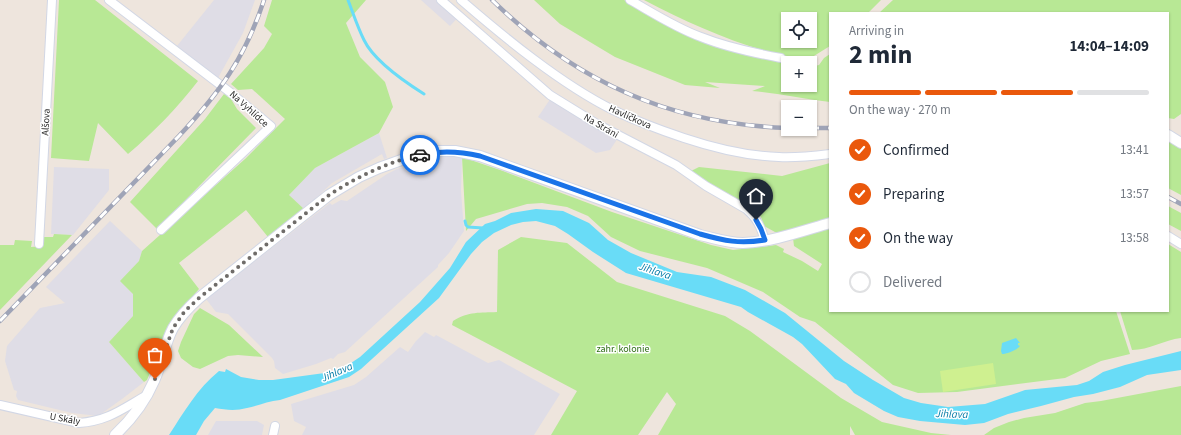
<!DOCTYPE html>
<meta charset="utf-8">
<style>
:root{--surface:#fff;--page:#f2f2f3;--text:#1f2937;--muted:#747a83;--line:#e0e1e3;--accent:#ea580c}
body{margin:0;font-family:"Source Sans 3",sans-serif;background:var(--page);color:var(--text);height:100vh;display:flex;flex-direction:column;font-size:15px;white-space:nowrap}
*{box-sizing:border-box;margin:0}
p{font-size:13px;color:var(--muted)}
.icon{flex:none;width:22px;height:22px;fill:none;stroke:currentColor;stroke-width:2;stroke-linecap:round;stroke-linejoin:round}
.map{position:relative;flex:1;overflow:hidden}
.drawer{position:absolute;left:829px;top:12px;width:340px;height:300px;display:flex;flex-direction:column;background:var(--surface);border-radius:0px;box-shadow:0 1px 3px #0004}
.drawer>*{flex:none}
.fabs{position:absolute;left:781px;top:12px;display:grid;gap:8px}
.fabs a{display:grid;place-items:center;width:36px;height:36px;border-radius:0px;background:var(--surface);box-shadow:0 1px 3px #0004;font-size:20px}
.pin{position:absolute;display:grid;place-items:center;width:34px;height:34px;color:#fff;margin:-41px -17px;border-radius:50% 50% 50% 0;rotate:-45deg;box-shadow:0 0 4px #0007}
.pin .icon{rotate:45deg}
.courier{position:absolute;display:grid;place-items:center;width:40px;height:40px;margin:-20px;border:3px solid #1a73e8;border-radius:50%;background:#fff;color:#222;box-shadow:0 1px 5px #0007}
.overview em{font-style:normal;font-weight:700}
.overview div{display:flex;flex-direction:column-reverse}
.overview{display:flex;align-items:center;justify-content:space-between;height:68px;padding:0 20px}
h1{font-size:26px;font-weight:700;line-height:30px}
.bar{display:grid;grid-template-columns:repeat(4,1fr);gap:6px 4px;align-content:center;height:48px;padding:0 20px}
.bar i{height:5px;border-radius:3px;background:var(--line)}
.bar .current{background:var(--accent)}
.bar p{grid-column:span 4}
ol{padding:0 20px;list-style:none}
li{display:flex;align-items:center;gap:12px;height:44px}
li p{margin-inline-start:auto}
li .icon{padding:4px;border-radius:50%;background:var(--accent);color:#fff;stroke-width:4}
li:last-child{color:var(--muted)}
li i{width:22px;height:22px;border:2px solid var(--line);border-radius:50%}
.map>svg:first-child{display:block}
.industrial{fill:#dfdde6}
.green{fill:#b8e895;fill-rule:evenodd}
.pitch{fill:#cff090}
.water{fill:#69dcf7}
.lines{fill:none;stroke-linecap:round;stroke-linejoin:round}
.stream{stroke:#69dcf7;stroke-width:3}
.minor-casing{stroke:#d2d7e5;stroke-width:10}
.tertiary-casing{stroke:#d2d7e5;stroke-width:12}
.minor{stroke:#fff;stroke-width:8}
.tertiary{stroke:#fff;stroke-width:10}
.rail-casing{stroke:#9fa4b7;stroke-width:4.5}
.rail{stroke:#fff;stroke-width:3;stroke-dasharray:9;stroke-linecap:butt}
.done{stroke:#6f6c69;stroke-width:4;stroke-dasharray:0 7.2}
.route{stroke:#1a73e8;stroke-width:5}
.labels{text-anchor:middle;dominant-baseline:central;stroke-width:3;stroke-linejoin:round;paint-order:stroke}
.street-label{font-size:10px;fill:#2b2b2b;stroke:#fff}
.park-label{font-size:10px;fill:#2e6e15;stroke:#fff}
.water-label{font-size:11px;font-style:italic;fill:#047ba6;stroke:#fff}
</style>
<div class="map">
<svg width="1181" height="435" viewBox="0 0 1181 435">
<rect width="100%" height="100%" fill="#eee5dd"/>
<g class="industrial">
<polygon points="214,0 255,0 243,33 218,78 177,46"/>
<polygon points="421,0 446,0 461,14 450,26"/>
<polygon points="551,98 618,138 610,150 596,153 538,117"/>
<polygon points="379,133 387,158 384,159 382,154 332,183 304,209 289,195 315,168"/>
<polygon points="439,153 462,157 461,191 464,231 449,253 438,265 438,267 345,352 338,354 333,359 331,358 316,364 283,374 275,368 274,361 272,358 228,314 216,312 206,299 330,203 332,205 341,200 347,201 387,174 397,169 431,160"/>
<polygon points="54,167 109,169 109,190 73,235 51,234"/>
<polygon points="110,221 142,251 139,261 121,281 133,294 133,316 109,342 144,382 122,399 98,416 72,413 18,400 16,396 17,391 14,390 5,361 7,346 40,308 65,303 46,287"/>
<polygon points="425,332 434,337 436,335 488,363 499,360 560,394 534,435 302,435 306,427 294,421 291,404 354,385 366,377 400,347 408,352 416,341"/>
<polygon points="216,421 257,421 264,425 262,435 208,435"/>
</g>
<g class="green">
<path d="M59,0H95L198,81C177,108 154,132 128,154L98,123L89,161L51,158Z"/>
<polygon points="272,0 366,0 346,23 360,57 385,82 393,107 379,133 315,168 289,195 304,209 268,237 246,210 179,263 199,289 177,314 169,328 147,380 144,382 109,342 133,316 133,294 120,281 139,261 142,251 245,159 285,119 252,89 238,90 231,84 264,48 272,34 264,26"/>
<path d="M534,0H624L656,18L710,45L711,43L715,45V47L723,49L788,64V85H810V67L819,65L824,58L830,54V102C804,99 778,93 752,91L765,86L705,82L720,88L685,85L615,57L560,24Z"/>
<path d="M644,0H881L868,13H830V46L809,59C796,57 782,56 769,52C726,40 684,21 644,0ZM788,19H810V41H788Z"/>
<polygon points="893,0 1181,0 1181,114 1174,119 1168,118 1168,13 879,13"/>
<polygon points="224,94 231,99 237,109 256,128 157,229 130,202 205,119"/>
<polygon points="1168,141 1181,148 1181,195 1168,188"/>
<polygon points="462,157 503,171 612,212 711,245 733,250 776,245 784,249 783,252 802,261 818,271 822,264 794,246 793,238 830,228 830,311 1116,311 1130,354 1101,361 1065,378 957,392 918,393 893,385 815,322 800,317 763,292 707,268 640,251 611,237 588,216 567,207 542,203 527,204 476,219 466,231"/>
<polygon points="830,163 830,218 782,232 775,232 764,226 761,217 755,212 711,186 691,171 699,167 782,176"/>
<polygon points="1168,206 1181,213 1181,231 1168,224"/>
<polygon points="54,234 72,235 0,310 0,245 14,245 15,240 32,241 31,247 43,246 44,237 53,237"/>
<path d="M521,237L567,243L617,282L725,316L750,331L841,398L882,422L931,433L951,435H855L850,426V435H658L676,404L667,392L638,435H551L577,391L452,325L453,321C469,311 480,313 497,312L498,250Z"/>
<path d="M1168,244L1181,252V338C1164,340 1149,350 1132,350L1120,311H1168Z"/>
<polygon points="200,308 229,325 263,357 238,355 228,356 200,369 193,367 181,358 178,351 181,342 194,314"/>
<polygon points="1181,386 1181,435 984,435 994,428 1009,422 1024,418 1055,413 1085,403 1101,401"/>
</g>
<polygon class="pitch" points="993,363 996,384 943,392 940,371"/>
<g class="water">
<path d="M536,209L563,211L589,223L608,240L631,253L677,272L711,277L745,290L785,313L844,361L873,380L904,398L921,403L948,407L985,404L1025,390L1077,385L1089,381L1103,372L1125,365L1181,351V370L1147,375L1120,387L1093,394L1074,397L1041,406L1008,414L984,423L965,425L920,421L898,417L884,411L854,393L846,384L835,379L802,344L793,337L748,312L741,307L626,273L593,252L568,234L555,226L536,221L523,222L511,225L494,233L482,242L471,254L439,298L361,369L349,377L280,400C268,401 258,406 247,408C236,411 226,410 215,408L204,421L196,435H169C184,412 197,389 219,371L225,372L226,369L241,377L259,380H273L332,372L348,365L360,357L420,302L450,268L466,242L485,224L495,221L511,213Z"/>
<path d="M1016,338L1020,343H1018V345L1020,346C1017,350 1007,354 1002,354L1001,351L1002,343Z"/>
</g>
<g class="lines">
<g class="stream">
<path d="M348,0C353,13 358,28 364,40C374,61 405,82 424,94"/>
<polyline points="465,221 466,225 468,227 483,228"/>
</g>
<defs>
<g id="minor">
<polyline points="109,0 231,93 271,126 161,230"/>
<path d="M441,0L550,95L597,124L676,165L706,186L746,209C757,218 761,227 765,241"/>
<path d="M461,0C505,38 561,84 613,110C636,121 660,130 684,138C714,148 747,156 779,157C796,158 813,156 830,154"/>
<path d="M630,0C653,13 676,28 701,37C726,47 754,53 781,58"/>
<polyline points="1168,236 1181,244"/>
<polyline points="39,244 52,0"/>
<path d="M0,405L79,423C108,421 122,409 147,395"/>
<polyline points="273,435 275,426"/>
</g>
<g id="tertiary">
<polyline points="1168,135 1181,143"/>
<path d="M115,435C132,419 145,402 154,381C162,364 164,345 173,328C180,316 189,307 199,298L329,195L359,177L379,168L407,158L434,151H455L480,156L700,235C714,238 728,243 743,243C772,242 802,231 830,223"/>
</g>
</defs>
<use href="#minor" class="minor-casing"/>
<use href="#tertiary" class="tertiary-casing"/>
<use href="#minor" class="minor"/>
<use href="#tertiary" class="tertiary"/>
<defs>
<g id="rail">
<path d="M492,0C576,82 670,124 788,128"/>
<polyline points="810,128 830,128"/>
<polyline points="1168,197 1181,204"/>
<path d="M0,321L179,136C220,92 245,58 264,0"/>
</g>
</defs>
<use href="#rail" class="rail-casing"/>
<use href="#rail" class="rail"/>
</g>
<g class="lines">
<path class="done" d="M155,379L173,328L185,311L199,298L329,195C357,177 387,162 420,155"/>
<path class="route" d="M420,155C441,150 459,151 480,156L700,234C725,241 739,244 765,240L761,229L756,220"/>
</g>
<g class="labels">
<g class="street-label">
<text transform="translate(249 109) rotate(42)">Na Vyhlídce</text>
<text transform="translate(630 117) rotate(24)">Havlíčkova</text>
<text transform="translate(46 122) rotate(-87)">Alšova</text>
<text transform="translate(601 126) rotate(30)">Na Stráni</text>
<text transform="translate(65 419) rotate(10)">U Skály</text>
</g>
<g class="park-label">
<text x="623" y="349">zahr. kolonie</text>
</g>
<g class="water-label">
<text transform="translate(655 271) rotate(18)">Jihlava</text>
<text transform="translate(337 372) rotate(-23)">Jihlava</text>
<text transform="translate(952 414) rotate(2)">Jihlava</text>
</g>
</g>
</svg>
<div class="fabs">
<a><svg class="icon" aria-label="locate" viewBox="0 0 24 24"><circle cx="12" cy="12" r="6"/><path d="M12 2v4M12 18v4M2 12h4M18 12h4"/></svg></a>
<a>+</a>
<a>−</a>
</div>
<div class="pin" style="left:155px;top:379px;background:#ea580c"><svg class="icon" aria-label="bag" viewBox="0 0 24 24"><path d="M5 8h14l-1 12H6zM9 8a3 3 0 0 1 6 0"/></svg></div>
<div class="pin" style="left:756px;top:220px;background:#1f2937"><svg class="icon" aria-label="home" viewBox="0 0 24 24"><path d="M3 11l9-7 9 7M6 9v11h12V9"/></svg></div>
<div class="courier" style="left:420px;top:155px"><svg class="icon" aria-label="car" viewBox="0 0 24 24"><path d="M5 17H2v-5l4-1 3-4h7l3 4 3 1v5h-3M9 17h6M6 11h13"/><circle cx="7" cy="17" r="2"/><circle cx="17" cy="17" r="2"/></svg></div>
<section class="drawer">
<div class="overview"><div><h1>2 min</h1><p>Arriving in</p></div><em>14:04–14:09</em></div>
<div class="bar"><i class="current"></i><i class="current"></i><i class="current"></i><i></i><p>On the way · 270 m</p></div>
<ol>
<li><svg class="icon" aria-label="check" viewBox="0 0 24 24"><path d="M5 12l5 5 9-10"/></svg>Confirmed<p>13:41</p></li>
<li><svg class="icon" aria-label="check" viewBox="0 0 24 24"><path d="M5 12l5 5 9-10"/></svg>Preparing<p>13:57</p></li>
<li><svg class="icon" aria-label="check" viewBox="0 0 24 24"><path d="M5 12l5 5 9-10"/></svg>On the way<p>13:58</p></li>
<li><i></i>Delivered</li>
</ol>
</section>
</div>
